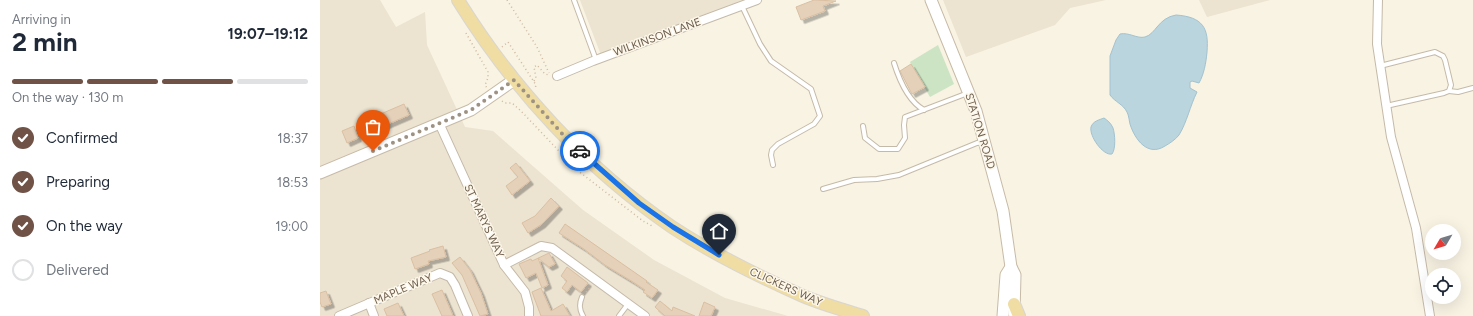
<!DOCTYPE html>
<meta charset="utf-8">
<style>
:root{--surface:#fff;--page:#f2f2f3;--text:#1f2937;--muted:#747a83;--line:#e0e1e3;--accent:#705246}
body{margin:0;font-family:Figtree,sans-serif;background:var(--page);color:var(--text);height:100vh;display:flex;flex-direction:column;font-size:15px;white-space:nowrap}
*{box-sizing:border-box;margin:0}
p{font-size:13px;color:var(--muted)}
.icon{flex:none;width:22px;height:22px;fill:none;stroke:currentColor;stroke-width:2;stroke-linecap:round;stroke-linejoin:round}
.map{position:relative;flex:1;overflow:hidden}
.drawer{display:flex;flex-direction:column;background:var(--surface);width:320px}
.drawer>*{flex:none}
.needle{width:26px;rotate:232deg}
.tools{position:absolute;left:1105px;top:224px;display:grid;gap:8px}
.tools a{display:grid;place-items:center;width:36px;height:36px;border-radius:50%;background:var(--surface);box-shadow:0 4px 16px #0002;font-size:20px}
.pin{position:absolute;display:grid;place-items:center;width:34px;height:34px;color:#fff;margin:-41px -17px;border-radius:50% 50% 50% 0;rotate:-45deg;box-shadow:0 0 4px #0007}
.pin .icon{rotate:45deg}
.courier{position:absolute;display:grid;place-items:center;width:40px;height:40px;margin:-20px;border:3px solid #1a73e8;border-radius:50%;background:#fff;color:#222;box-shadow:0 1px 5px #0007}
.summary em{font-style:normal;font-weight:700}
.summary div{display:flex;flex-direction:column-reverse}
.summary{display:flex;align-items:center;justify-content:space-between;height:68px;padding:0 12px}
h1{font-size:26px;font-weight:700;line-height:30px}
.bar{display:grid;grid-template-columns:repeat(4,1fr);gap:6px 4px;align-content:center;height:48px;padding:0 12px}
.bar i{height:5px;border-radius:3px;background:var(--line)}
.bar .current{background:var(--accent)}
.bar p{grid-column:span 4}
ol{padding:0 12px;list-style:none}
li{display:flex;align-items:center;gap:12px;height:44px}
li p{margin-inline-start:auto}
li .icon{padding:4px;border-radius:50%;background:var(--accent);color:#fff;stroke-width:4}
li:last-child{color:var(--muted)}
li i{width:22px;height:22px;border:2px solid var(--line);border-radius:50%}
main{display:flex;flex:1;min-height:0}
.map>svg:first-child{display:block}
.residential{fill:#ece3d1}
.green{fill:#cce4c4}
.water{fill:#bbd5df;stroke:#a2c2cf}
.building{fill:#e5d1ba;stroke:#dabfa1;filter:url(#shadow)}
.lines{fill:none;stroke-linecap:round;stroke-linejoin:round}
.lane-casing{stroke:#c5baa9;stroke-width:6}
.street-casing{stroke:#c5baa9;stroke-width:10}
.secondary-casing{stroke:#c7bba7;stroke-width:13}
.primary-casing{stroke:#d9d5d1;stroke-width:14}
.path{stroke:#ceb9a2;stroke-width:1.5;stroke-dasharray:1 3;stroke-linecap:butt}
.lane{stroke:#fff;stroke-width:4}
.street{stroke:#fff;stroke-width:8}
.secondary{stroke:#fff;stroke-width:11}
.primary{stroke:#efdda4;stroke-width:12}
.done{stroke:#9e9282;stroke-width:4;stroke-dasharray:0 7.2}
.route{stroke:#1a73e8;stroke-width:5}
.labels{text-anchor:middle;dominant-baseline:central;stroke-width:3;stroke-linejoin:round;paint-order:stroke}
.street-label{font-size:11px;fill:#6d5d4d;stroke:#fcf7e9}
</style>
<main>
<section class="drawer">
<div class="summary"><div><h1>2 min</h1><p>Arriving in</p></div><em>19:07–19:12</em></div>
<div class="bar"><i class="current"></i><i class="current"></i><i class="current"></i><i></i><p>On the way · 130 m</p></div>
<ol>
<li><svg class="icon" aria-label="check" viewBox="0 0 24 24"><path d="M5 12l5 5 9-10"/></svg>Confirmed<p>18:37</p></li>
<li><svg class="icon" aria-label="check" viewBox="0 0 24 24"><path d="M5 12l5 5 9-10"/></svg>Preparing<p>18:53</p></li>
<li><svg class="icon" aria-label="check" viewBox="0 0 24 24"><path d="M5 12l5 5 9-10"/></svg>On the way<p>19:00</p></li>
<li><i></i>Delivered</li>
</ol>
</section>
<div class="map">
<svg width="1153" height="316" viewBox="0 0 1153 316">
<defs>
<filter id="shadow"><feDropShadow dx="3.5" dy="3.5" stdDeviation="0" flood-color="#0004"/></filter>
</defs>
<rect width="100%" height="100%" fill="#f8f3e3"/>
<g class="residential">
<polygon points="0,0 60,0 76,27 105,12 107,45 145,127 173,131 263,210 334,260 405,298 468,316 0,316"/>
<polygon points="260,0 430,0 281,55"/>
<polygon points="623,0 786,0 750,8 735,25 646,57"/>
<polygon points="879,0 950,0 887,17"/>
</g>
<polygon class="green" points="618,45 634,84 610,97 590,62"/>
<g class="water">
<path d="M856,15C883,17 889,28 887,52C886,63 884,74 879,83L872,81L870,82V88L877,92C870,106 867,122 859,135C855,140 850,143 845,146C828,157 815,140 810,124C809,120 809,116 807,112C803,104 795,102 790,95V56L796,40L800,34C809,32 817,39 825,37C836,34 838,18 856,15Z"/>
<path d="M784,118C787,120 791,123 793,128C795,134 796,149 792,154C783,156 769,136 771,127C773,121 779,120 784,118Z"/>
</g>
<g class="building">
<polygon points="494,0 516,1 503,6 505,11 481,20 476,7"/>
<polygon points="591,64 605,87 592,94 580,71"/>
<polygon points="84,104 89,115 61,127 56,116"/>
<polygon points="34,126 38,138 27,143 22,131"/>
<polygon points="196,163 210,181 192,195 186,186 198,177 190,168"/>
<polygon points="231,198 239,206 222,224 208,233 202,223 215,216"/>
<polygon points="245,224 327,281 326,282 338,290 332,298 323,292 325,290 313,282 285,265 264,249 239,233"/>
<polygon points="123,246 126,257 108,261 109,264 95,269 91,258 110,251 109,250"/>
<polygon points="229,253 235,264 229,267 218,258 228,285 222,288 216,273 206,278 199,264 211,259 212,261"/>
<polygon points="140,257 150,270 161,293 168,314 160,316 142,275 132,263"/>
<polygon points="247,267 268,283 261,292 252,285 247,292 242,288 247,281 241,276"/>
<polygon points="221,288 231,311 243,304 250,316 221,316 212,292"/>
<polygon points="122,290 131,311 133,316 122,316 112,294"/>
<polygon points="6,291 11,304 2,307 0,302 0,293"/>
<polygon points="340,301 352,311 353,307 375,316 345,316 335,307"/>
<polygon points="384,302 395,307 391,316 379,316"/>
<polygon points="78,303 84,316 67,316 64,309"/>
</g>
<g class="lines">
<defs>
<g id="lane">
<polyline points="254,0 276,60"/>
<polyline points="422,6 440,44 451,61 491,89 500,116 494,124 458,144 452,150 451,155 453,165"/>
<path d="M574,63C579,79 588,101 604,110"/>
<polyline points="1060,66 1115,52 1123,56 1125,60 1131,85 1129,91 1124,93 1066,106"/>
<polyline points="1129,91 1138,92 1153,88"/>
<polyline points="543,126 545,138 559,149 578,149 585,138 584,125 585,117 648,93"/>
<polyline points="503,189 534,180 557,179 579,175 657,143 664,142"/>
<path d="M262,297C259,304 259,309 263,316"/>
<polyline points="299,316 308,304"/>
</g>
<g id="street">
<polyline points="1058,0 1057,44 1071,137 1096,228 1110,316"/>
<polyline points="237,76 273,61 437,0"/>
<polyline points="119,123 184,265 205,292 209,307 209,316"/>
<polyline points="184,265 221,246 232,248 325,316"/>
<polyline points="49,303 54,316"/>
<polyline points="19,316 120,273 130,277 135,285 148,316"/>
</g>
<g id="secondary">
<polyline points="611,0 656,111 683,211 691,267 695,275 694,313"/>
<polyline points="0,173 151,110 194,80"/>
<polyline points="683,316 686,275 691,267"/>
</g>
<g id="primary">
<path d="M138,0C193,89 266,168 352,227C393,254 438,276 483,296C502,304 523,310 543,316"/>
<polyline points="694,304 699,316"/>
</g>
</defs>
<use href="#lane" class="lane-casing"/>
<use href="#street" class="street-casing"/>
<use href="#secondary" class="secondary-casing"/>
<use href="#primary" class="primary-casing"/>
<g class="path">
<polyline points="187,0 217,47 229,73"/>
<polyline points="146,33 168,72 168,78 165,85 167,88"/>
<polyline points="182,47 188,42 216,85 215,89"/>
<polyline points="214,81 216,78 214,67 217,65 225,74 229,75"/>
<polyline points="182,101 185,103 192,103 201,111 257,170 323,221 334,227"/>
<polyline points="266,292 271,286"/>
</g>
<use href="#lane" class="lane"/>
<use href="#street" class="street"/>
<use href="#secondary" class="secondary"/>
<use href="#primary" class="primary"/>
</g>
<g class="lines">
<polyline class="done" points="53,151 151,110 194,80 246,138 260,151"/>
<polyline class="route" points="260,151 319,203 353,227 399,255"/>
</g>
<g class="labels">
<g class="street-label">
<text transform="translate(337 37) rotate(-20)">WILKINSON LANE</text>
<text transform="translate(660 131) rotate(73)">STATION ROAD</text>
<text transform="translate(164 221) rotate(65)">ST MARYS WAY</text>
<text transform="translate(466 287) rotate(24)">CLICKERS WAY</text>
<text transform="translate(83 289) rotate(-23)">MAPLE WAY</text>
</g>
</g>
</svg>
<div class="tools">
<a><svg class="needle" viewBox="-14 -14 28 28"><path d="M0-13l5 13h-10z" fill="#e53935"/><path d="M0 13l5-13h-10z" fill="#747a83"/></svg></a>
<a><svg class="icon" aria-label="locate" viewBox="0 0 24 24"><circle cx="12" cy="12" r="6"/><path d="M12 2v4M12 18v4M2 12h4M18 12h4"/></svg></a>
</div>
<div class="pin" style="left:53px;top:151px;background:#ea580c"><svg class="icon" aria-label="bag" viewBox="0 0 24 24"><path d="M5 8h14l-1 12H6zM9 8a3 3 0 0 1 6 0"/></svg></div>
<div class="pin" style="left:399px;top:255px;background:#1f2937"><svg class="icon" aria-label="home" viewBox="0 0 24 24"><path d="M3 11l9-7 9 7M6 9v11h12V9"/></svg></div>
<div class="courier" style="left:260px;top:151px"><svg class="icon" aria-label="car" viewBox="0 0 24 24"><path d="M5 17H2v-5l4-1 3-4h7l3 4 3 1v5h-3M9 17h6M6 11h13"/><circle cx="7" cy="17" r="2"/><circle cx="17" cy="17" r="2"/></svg></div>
</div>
</main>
